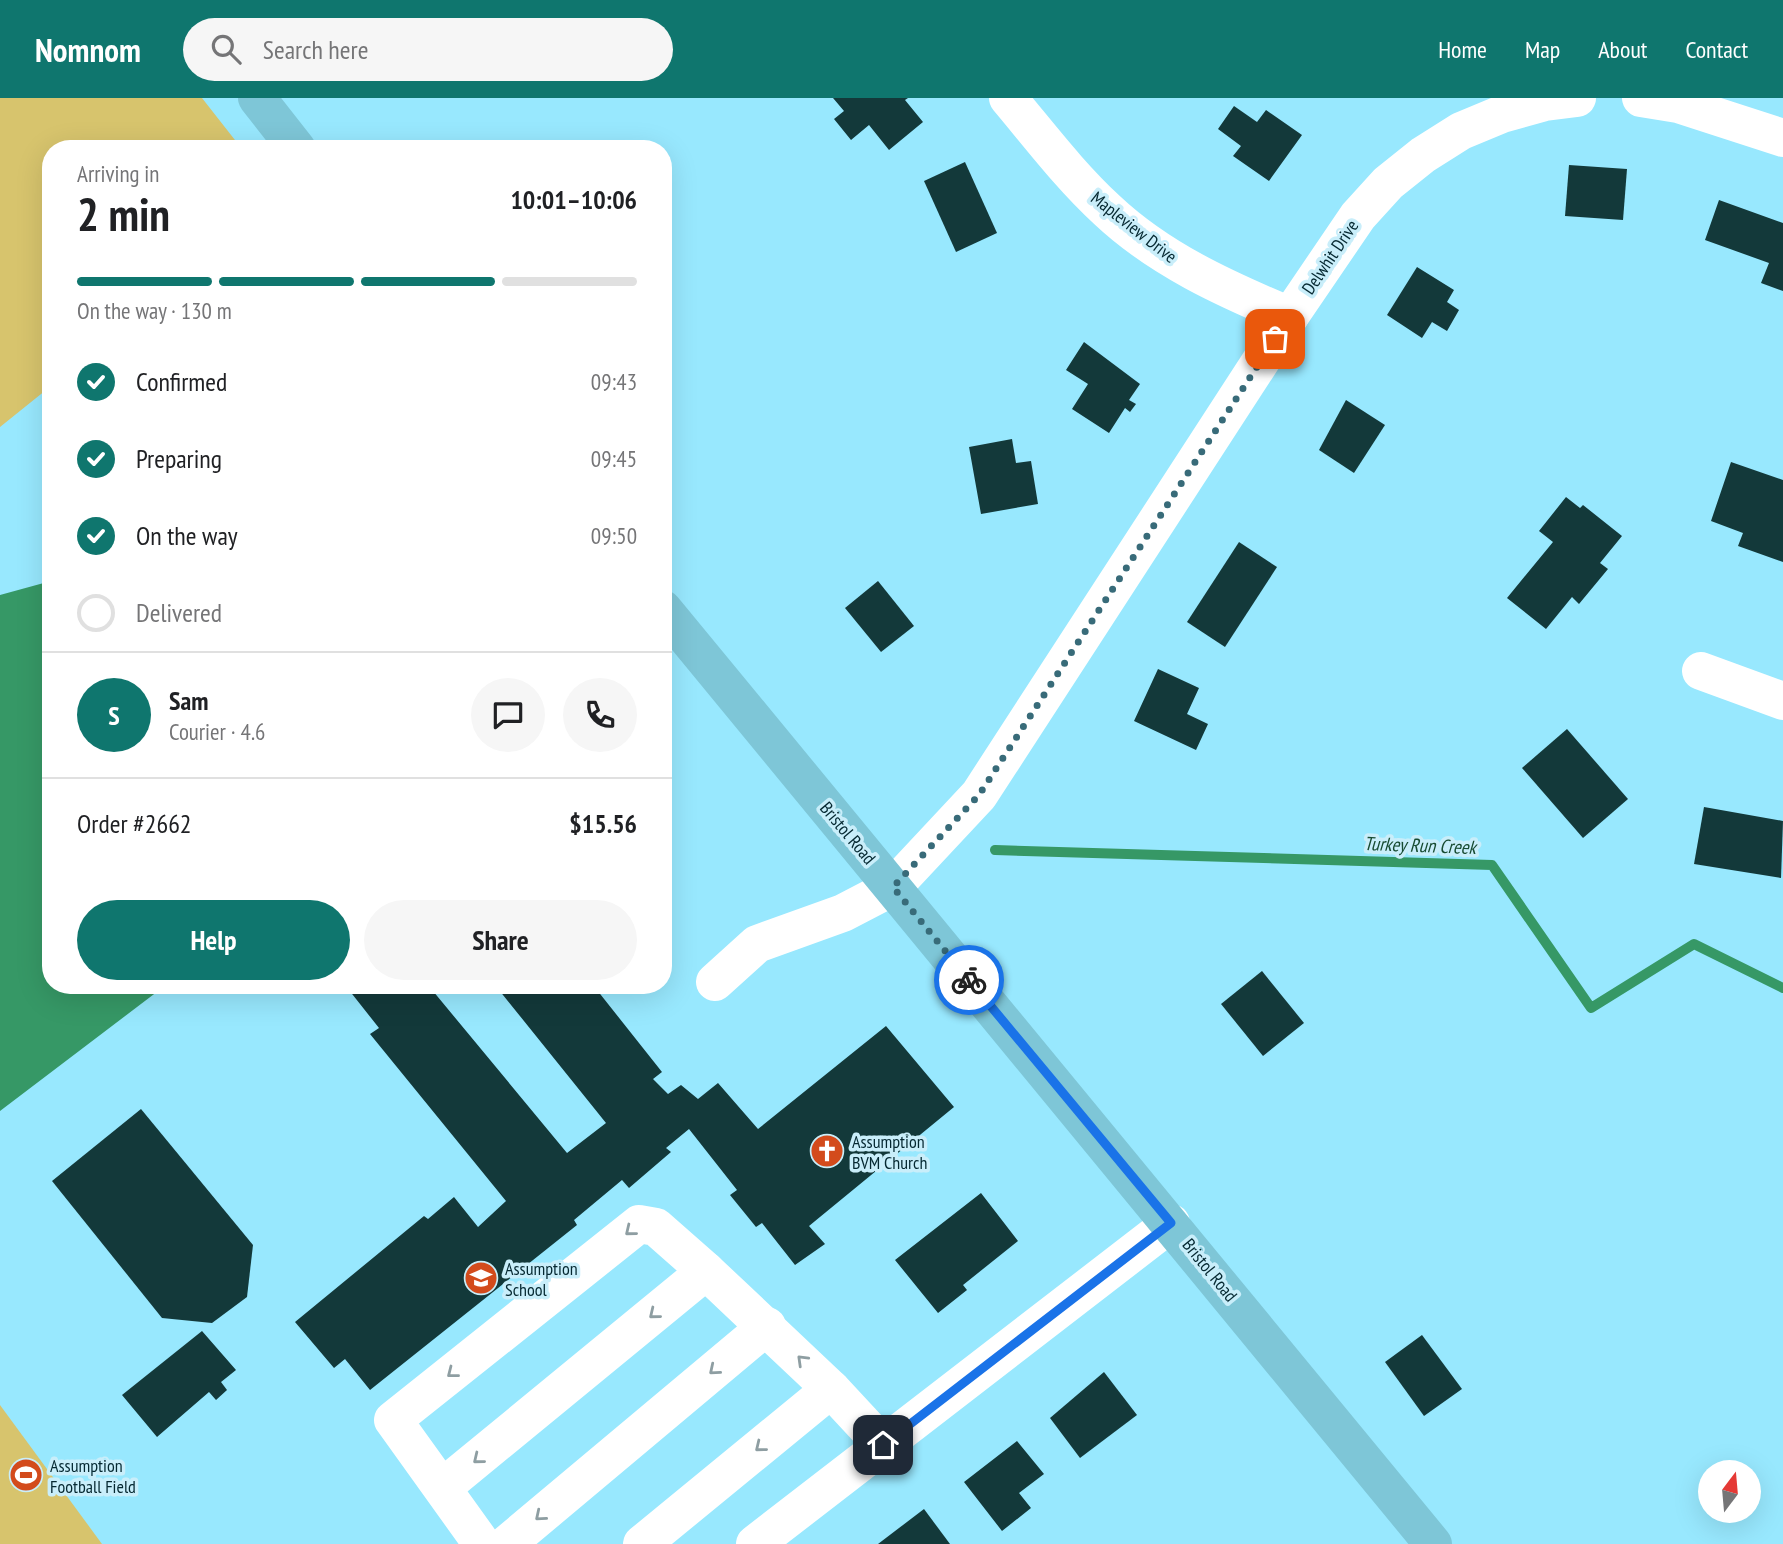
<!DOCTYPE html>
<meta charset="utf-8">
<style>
:root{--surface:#fff;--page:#f6f6f6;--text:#202124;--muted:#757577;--line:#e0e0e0;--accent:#0f766e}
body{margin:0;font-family:"PT Sans Narrow",sans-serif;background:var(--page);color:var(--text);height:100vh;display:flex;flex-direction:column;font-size:26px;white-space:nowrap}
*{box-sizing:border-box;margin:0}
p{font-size:23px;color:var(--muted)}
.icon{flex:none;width:38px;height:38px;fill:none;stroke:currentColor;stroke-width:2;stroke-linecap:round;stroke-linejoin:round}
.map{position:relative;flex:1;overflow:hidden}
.sheet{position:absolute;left:42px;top:42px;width:630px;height:854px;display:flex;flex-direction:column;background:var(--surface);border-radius:28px;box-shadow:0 7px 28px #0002}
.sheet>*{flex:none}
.needle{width:46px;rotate:16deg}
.fabs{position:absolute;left:1698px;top:1362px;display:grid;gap:14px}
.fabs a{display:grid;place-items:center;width:63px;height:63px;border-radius:50%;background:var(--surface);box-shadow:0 7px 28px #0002;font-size:35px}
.pin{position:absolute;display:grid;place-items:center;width:60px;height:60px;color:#fff;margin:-30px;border-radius:14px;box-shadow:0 4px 10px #0006}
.courier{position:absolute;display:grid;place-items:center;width:70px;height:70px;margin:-35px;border:5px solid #1a73e8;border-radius:50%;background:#fff;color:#222;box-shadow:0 2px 9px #0007}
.head em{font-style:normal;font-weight:600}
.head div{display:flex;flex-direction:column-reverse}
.head{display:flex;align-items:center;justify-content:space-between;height:119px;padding:0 35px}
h1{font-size:46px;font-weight:600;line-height:52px}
.bar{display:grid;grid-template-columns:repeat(4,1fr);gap:10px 7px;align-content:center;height:84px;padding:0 35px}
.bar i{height:9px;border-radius:5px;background:var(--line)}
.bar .on{background:var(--accent)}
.bar p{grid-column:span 4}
.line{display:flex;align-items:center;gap:18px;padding:0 35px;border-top:2px solid var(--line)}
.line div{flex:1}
.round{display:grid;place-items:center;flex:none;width:74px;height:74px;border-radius:37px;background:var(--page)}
ol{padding:0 35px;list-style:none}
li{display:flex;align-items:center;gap:21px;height:77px}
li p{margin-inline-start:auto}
li .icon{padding:7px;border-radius:50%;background:var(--accent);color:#fff;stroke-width:4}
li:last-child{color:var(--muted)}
li i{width:38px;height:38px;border:4px solid var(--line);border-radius:50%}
.action{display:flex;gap:14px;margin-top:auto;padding:14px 35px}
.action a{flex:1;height:80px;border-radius:42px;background:var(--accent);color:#fff;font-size:28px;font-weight:600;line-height:80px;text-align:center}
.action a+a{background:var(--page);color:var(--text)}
header{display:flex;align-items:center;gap:42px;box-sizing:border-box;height:98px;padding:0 35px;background:var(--accent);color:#fff}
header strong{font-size:33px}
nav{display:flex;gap:38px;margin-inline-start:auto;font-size:24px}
.search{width:490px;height:63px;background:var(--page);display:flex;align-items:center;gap:18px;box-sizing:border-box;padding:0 24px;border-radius:38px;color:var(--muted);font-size:26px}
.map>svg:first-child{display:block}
.green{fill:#d7c46d}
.water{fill:#369866}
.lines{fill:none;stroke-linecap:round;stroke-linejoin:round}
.stream{stroke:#369866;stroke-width:10}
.building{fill:#13393a}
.minor{stroke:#fff;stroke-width:38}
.major{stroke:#7ec6d7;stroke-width:38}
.oneway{stroke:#8e9ea2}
.done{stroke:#386b79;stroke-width:7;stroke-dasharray:0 12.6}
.route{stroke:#1a73e8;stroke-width:9}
.labels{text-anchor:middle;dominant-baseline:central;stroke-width:7;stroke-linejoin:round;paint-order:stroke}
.street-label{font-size:18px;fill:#052831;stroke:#c9eefa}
.poi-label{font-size:18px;fill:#052831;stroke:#c9eefa;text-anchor:start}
.water-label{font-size:19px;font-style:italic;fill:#174b31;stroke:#c9eefa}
</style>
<header>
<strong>Nomnom</strong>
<div class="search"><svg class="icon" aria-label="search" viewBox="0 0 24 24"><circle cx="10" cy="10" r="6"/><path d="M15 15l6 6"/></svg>Search here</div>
<nav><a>Home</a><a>Map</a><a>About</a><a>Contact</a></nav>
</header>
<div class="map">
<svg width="1783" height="1446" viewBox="0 0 1783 1446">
<rect width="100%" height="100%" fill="#98e8fe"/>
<g class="green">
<polygon points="0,0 202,0 242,51 51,51 51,288 0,329"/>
<polygon points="0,1307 102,1446 0,1446"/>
</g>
<polygon class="water" points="51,483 51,887 166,887 0,1013 0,497"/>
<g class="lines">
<polyline class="stream" points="995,752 1492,767 1591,910 1694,846 1783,890"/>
</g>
<g class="building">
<polygon points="833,0 908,0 905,2 923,24 889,52 869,27 851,42 834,21 844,13"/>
<polygon points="1234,8 1257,24 1266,12 1302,37 1269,83 1233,58 1241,48 1218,31"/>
<polygon points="965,64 997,135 956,154 924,83"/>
<polygon points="1569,67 1627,71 1623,122 1565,118"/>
<polygon points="1719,102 1783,125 1783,193 1761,185 1769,165 1705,142"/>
<polygon points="1417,169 1454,192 1447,204 1459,212 1447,233 1432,224 1422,240 1387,217"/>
<polygon points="1084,244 1140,286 1129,302 1136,306 1130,314 1125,310 1109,335 1072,311 1088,286 1066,272"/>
<polygon points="1346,302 1385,327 1354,375 1319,352"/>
<polygon points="1012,341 1016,365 1031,363 1038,406 981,416 969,349"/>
<polygon points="1731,364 1783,382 1783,464 1738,448 1743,435 1711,423"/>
<polygon points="1566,399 1580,410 1583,407 1622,438 1600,465 1608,471 1579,506 1572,499 1546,531 1507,500 1553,444 1539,433"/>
<polygon points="1239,444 1277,469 1225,549 1187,524"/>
<polygon points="878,483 914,528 881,554 845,510"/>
<polygon points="1158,571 1199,590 1187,616 1208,626 1196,652 1134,623"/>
<polygon points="1567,631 1628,701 1583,740 1522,670"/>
<polygon points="1704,709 1783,723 1781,780 1694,766"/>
<polygon points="1262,873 1304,925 1263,958 1221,906"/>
<polygon points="345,887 417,887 421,892 428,887 567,1055 606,1025 495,887 593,887 662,974 653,981 668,996 681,987 698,1001 718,985 758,1031 886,928 954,1009 809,1128 825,1146 795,1167 762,1125 756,1129 730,1097 737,1092 689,1031 666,1050 671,1054 629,1090 622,1082 574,1122 577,1127 370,1292 345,1261 334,1270 295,1224 424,1118 428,1121 454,1099 478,1129 506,1103 370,936 379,930"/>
<polygon points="141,1011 253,1147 247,1199 212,1225 162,1220 52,1083"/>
<polygon points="981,1095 1018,1143 963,1187 967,1192 938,1215 895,1162"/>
<polygon points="202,1233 236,1272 221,1284 227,1292 216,1302 209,1294 157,1339 122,1297"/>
<polygon points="1422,1237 1462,1291 1424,1318 1385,1264"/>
<polygon points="1104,1274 1137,1317 1080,1360 1050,1320"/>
<polygon points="1017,1343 1044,1376 1019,1395 1031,1410 1002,1433 964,1384"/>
<polygon points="924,1411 950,1446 878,1446"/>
</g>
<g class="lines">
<g class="minor">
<path d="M1008,0C1040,38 1070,78 1107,112C1159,161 1225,191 1290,218"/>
<polyline points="1641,0 1678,6 1783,40"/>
<polyline points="1701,573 1783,603"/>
<polyline points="715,884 757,846 843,815 893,789 979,697 1290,218 1358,118 1388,85 1423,57 1461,33 1502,16 1545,4 1577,0"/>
<polyline points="443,1389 706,1173"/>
<polyline points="482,1446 393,1322 639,1126 656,1129 706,1173 831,1291 883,1347"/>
<polyline points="507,1446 767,1228"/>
<polyline points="642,1446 831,1291"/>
<polyline points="755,1446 1171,1125"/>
</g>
<g class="major">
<polyline points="257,0 297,51"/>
<polyline points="663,511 1433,1446"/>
</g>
</g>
<defs><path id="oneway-chevron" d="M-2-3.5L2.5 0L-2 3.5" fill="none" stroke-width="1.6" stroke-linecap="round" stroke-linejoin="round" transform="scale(1.75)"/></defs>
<g class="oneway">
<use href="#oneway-chevron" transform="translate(630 1133) rotate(141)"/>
<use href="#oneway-chevron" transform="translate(654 1216) rotate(141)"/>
<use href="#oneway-chevron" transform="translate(802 1262) rotate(-136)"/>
<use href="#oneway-chevron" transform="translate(714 1272) rotate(140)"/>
<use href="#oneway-chevron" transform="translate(452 1275) rotate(142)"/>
<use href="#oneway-chevron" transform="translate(760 1349) rotate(141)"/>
<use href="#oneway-chevron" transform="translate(478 1361) rotate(141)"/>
<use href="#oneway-chevron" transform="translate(540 1418) rotate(140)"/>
</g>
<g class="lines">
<polyline class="done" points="969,882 893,789 979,697 1275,241"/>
<polyline class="route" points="883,1347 1171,1125 969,882"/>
</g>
<defs>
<symbol id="church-disc" viewBox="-11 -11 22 22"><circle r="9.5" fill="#d34b1c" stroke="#c9eefa"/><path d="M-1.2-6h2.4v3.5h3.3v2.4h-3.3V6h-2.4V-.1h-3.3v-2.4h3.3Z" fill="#fff"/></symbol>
<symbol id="school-disc" viewBox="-11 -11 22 22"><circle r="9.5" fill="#d34b1c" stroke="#c9eefa"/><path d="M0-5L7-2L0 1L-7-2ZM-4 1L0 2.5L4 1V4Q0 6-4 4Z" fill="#fff"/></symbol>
<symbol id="stadium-disc" viewBox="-11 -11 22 22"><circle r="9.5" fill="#d34b1c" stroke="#c9eefa"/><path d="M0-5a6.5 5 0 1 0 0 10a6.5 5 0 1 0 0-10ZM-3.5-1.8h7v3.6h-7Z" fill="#fff"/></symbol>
</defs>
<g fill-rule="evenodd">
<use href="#church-disc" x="808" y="1034" width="38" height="38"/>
<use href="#school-disc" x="462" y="1161" width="38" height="38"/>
<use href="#stadium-disc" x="7" y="1358" width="38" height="38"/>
</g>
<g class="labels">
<g class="street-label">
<text transform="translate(1134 129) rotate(38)">Mapleview Drive</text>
<text transform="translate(1330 159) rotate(-56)">Delwhit Drive</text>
<text transform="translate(848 735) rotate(50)">Bristol Road</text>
<text transform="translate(1210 1172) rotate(51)">Bristol Road</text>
</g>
<g class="poi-label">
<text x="852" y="1043">Assumption<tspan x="852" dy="21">BVM Church</tspan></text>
<text x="505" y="1170">Assumption<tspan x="505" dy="21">School</tspan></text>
<text x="50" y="1367">Assumption<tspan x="50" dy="21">Football Field</tspan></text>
</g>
<g class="water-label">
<text transform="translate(1420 747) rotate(2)">Turkey Run Creek</text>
</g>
</g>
</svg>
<div class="fabs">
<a><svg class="needle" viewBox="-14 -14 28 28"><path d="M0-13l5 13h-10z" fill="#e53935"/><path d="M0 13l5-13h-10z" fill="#757577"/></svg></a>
</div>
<div class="pin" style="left:1275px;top:241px;background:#ea580c"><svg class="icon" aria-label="bag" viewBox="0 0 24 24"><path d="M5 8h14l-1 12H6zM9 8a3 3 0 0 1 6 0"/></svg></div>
<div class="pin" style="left:883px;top:1347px;background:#1f2937"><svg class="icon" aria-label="home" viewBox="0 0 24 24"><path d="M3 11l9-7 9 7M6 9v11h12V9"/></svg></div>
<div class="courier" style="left:969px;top:882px"><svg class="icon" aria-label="bike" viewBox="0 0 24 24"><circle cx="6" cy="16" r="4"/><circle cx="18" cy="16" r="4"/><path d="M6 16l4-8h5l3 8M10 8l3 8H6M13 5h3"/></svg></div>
<section class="sheet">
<div class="head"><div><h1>2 min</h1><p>Arriving in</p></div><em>10:01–10:06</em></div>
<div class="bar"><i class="on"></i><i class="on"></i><i class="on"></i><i></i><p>On the way · 130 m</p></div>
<ol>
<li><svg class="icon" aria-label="check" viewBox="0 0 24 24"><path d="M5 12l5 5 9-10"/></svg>Confirmed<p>09:43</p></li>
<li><svg class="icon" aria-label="check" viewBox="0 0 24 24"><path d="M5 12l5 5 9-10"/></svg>Preparing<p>09:45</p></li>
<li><svg class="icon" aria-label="check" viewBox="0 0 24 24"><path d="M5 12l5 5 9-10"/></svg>On the way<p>09:50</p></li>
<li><i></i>Delivered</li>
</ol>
<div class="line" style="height:126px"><b class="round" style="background:var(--accent);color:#fff">S</b><div><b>Sam</b><p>Courier · 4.6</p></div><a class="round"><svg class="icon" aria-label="chat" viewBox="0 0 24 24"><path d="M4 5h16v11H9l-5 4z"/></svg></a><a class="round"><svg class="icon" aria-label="phone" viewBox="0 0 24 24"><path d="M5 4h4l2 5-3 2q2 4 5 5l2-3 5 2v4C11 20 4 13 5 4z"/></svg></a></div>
<div class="line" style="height:91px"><div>Order #2662</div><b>$15.56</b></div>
<div class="action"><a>Help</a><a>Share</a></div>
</section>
</div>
